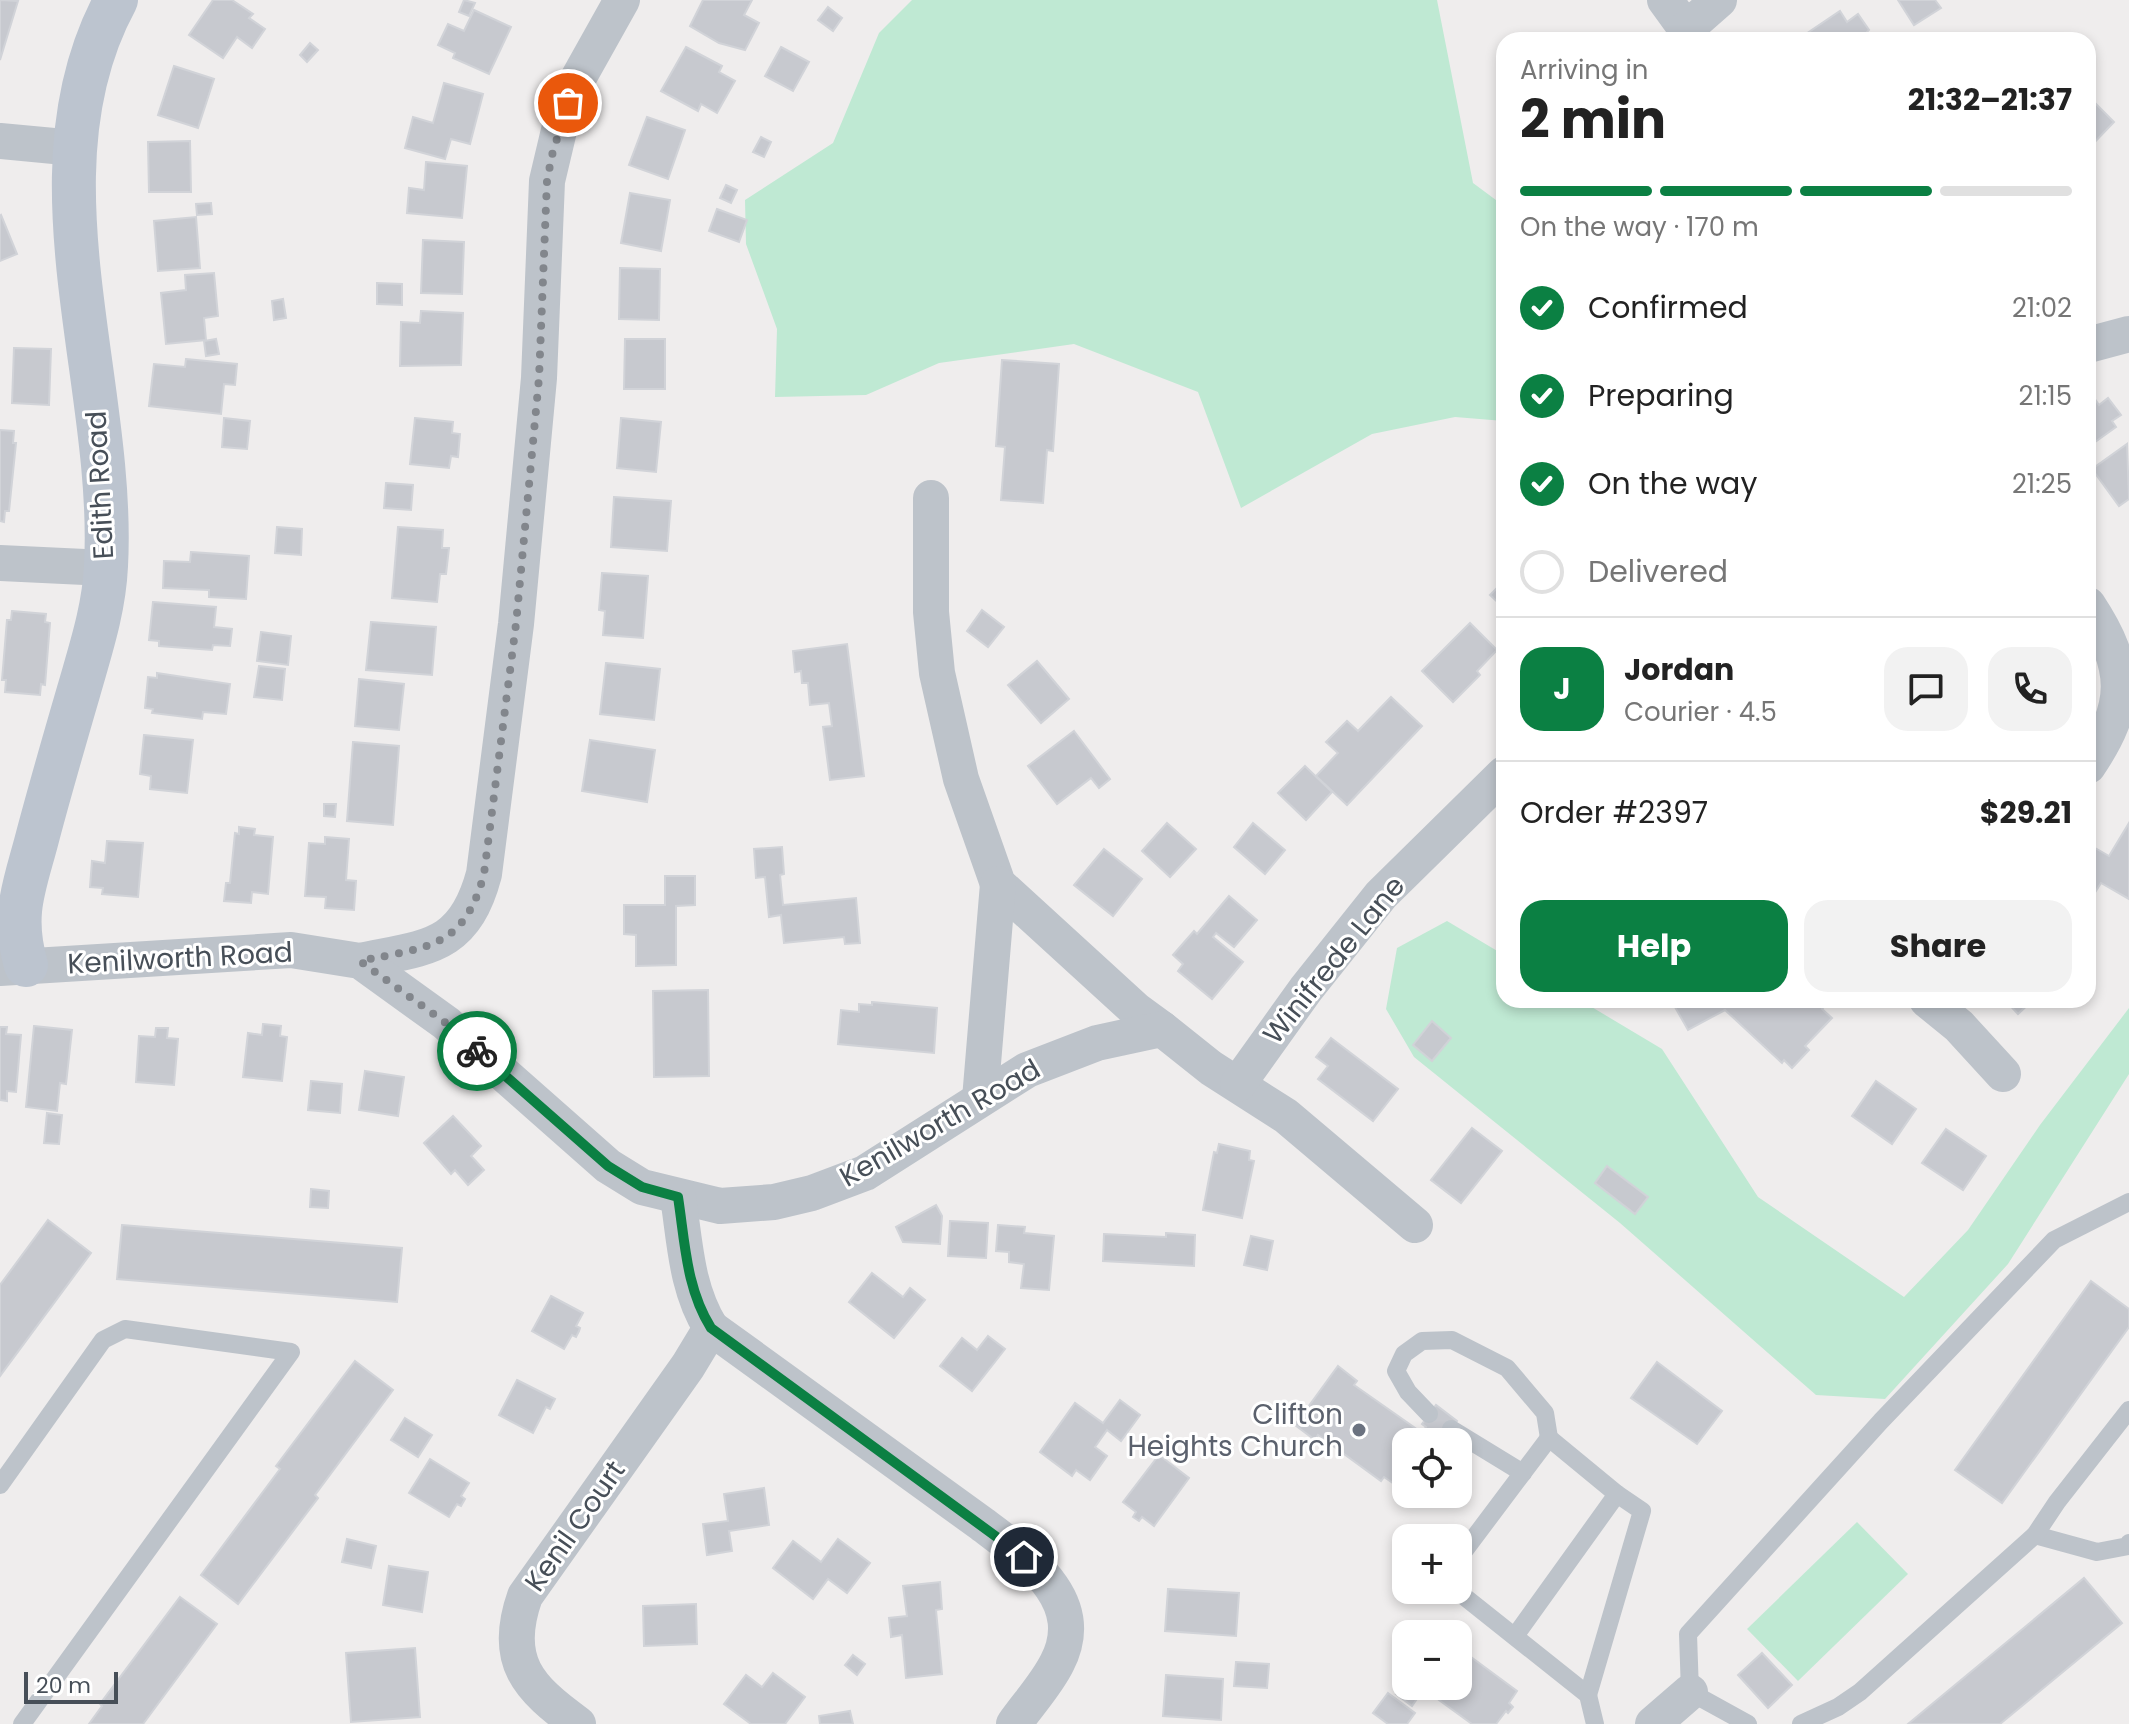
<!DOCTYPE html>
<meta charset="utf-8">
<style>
:root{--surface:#fff;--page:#f2f2f2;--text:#222;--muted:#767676;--line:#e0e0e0;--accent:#0b8043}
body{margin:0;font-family:Poppins,sans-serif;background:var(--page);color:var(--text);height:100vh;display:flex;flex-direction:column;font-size:30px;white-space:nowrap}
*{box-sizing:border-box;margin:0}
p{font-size:26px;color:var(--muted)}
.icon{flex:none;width:44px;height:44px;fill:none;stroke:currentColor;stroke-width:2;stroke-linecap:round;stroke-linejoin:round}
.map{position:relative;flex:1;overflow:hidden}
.details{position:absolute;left:1496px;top:32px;width:600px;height:976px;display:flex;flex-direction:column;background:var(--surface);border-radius:24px;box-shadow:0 4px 12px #0003}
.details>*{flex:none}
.fabs{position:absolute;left:1392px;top:1428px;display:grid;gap:16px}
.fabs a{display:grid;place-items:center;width:80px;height:80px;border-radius:16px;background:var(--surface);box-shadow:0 4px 12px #0003;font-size:40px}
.scale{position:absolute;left:24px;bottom:20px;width:94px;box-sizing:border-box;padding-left:8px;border:4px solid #474f58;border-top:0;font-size:22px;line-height:28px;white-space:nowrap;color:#474f58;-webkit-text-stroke:6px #fff;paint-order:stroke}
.pin{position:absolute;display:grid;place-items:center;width:68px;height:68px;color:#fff;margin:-34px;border:4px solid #fff;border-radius:50%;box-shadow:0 2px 8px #0007}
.courier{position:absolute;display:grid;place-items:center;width:80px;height:80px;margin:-40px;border:6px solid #0b8043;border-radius:50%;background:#fff;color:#222;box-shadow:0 2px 10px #0007}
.headline em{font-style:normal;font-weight:700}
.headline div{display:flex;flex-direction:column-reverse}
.headline{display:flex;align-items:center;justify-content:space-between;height:136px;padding:0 24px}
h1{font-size:52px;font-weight:700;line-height:60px}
.bar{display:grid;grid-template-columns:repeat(4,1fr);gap:12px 8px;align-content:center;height:96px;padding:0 24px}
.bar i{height:10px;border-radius:6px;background:var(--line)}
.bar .on{background:var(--accent)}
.bar p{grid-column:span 4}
.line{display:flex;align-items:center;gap:20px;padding:0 24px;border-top:2px solid var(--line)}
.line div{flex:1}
.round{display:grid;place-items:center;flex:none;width:84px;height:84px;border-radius:24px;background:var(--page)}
ol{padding:0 24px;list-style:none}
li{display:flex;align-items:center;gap:24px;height:88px}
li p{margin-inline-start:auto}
li .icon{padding:8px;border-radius:50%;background:var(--accent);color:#fff;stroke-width:4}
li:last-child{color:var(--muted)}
li i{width:44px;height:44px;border:4px solid var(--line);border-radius:50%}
.cta{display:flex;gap:16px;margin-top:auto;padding:16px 24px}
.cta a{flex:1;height:92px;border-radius:24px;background:var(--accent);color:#fff;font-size:32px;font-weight:700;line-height:92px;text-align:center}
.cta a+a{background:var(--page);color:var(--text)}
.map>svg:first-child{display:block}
.green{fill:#bfe9d3}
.building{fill:#c7c9cf;stroke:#d1d3d8;stroke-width:2}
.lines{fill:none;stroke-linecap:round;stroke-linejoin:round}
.lane{stroke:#bdc3ca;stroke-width:18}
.street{stroke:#bdc3ca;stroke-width:36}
.secondary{stroke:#bcc4cf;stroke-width:44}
.done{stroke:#82868c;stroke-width:8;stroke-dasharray:0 14.4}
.route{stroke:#0b8043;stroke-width:10}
.worship-dot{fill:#6b7280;stroke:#fff;stroke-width:3}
.labels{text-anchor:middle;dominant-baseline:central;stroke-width:6;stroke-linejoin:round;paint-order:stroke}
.street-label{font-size:28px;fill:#474f58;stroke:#fff}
.worship-label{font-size:28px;fill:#5b616d;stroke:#fff;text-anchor:end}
</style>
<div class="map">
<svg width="2129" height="1724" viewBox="0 0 2129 1724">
<rect width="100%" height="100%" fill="#efeded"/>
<g class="green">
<polygon points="912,0 1437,0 1473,183 1504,206 1504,421 1455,417 1372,434 1241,508 1198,392 1074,344 939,363 866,395 775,397 777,329 746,244 745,200 833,143 879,33"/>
<polygon points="1447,921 1504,955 1504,1000 1580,1000 1662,1049 1758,1197 1904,1297 1968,1230 2040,1125 2129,1008 2129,1074 2008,1264 1885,1399 1816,1395 1620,1223 1414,1057 1386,1009 1397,948"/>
<polygon points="1857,1522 1908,1574 1798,1681 1747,1629"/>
</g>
<g class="building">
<polygon points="0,0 18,1 0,60"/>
<polygon points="213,0 232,0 253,14 249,18 265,29 252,48 237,37 223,58 189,35"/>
<polygon points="464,0 475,3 469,16 459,12"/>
<polygon points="703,0 752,0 744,15 759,23 745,50 719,43 690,26"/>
<polygon points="1898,0 1935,0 1941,8 1914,25"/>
<polygon points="828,7 842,18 833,31 818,20"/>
<polygon points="474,10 511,27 489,74 453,58 455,53 438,45 448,24 464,31"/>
<polygon points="1840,11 1847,22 1858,14 1869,30 1859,40 1797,40"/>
<polygon points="310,43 318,50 307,62 300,55"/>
<polygon points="686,47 722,66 719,72 735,81 717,113 701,104 698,111 661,91"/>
<polygon points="781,47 809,62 793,91 765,76"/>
<polygon points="174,66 214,79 198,128 158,115"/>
<polygon points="444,83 483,94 470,144 451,139 445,159 405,148 413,117 433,123"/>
<polygon points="2088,96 2114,122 2088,149"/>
<polygon points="647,117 685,130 668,179 629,165"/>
<polygon points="761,137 771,142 764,157 753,152"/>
<polygon points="190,141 191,192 149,192 148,142"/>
<polygon points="426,162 467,166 462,218 407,213 409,188 424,190"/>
<polygon points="726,185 737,190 731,203 720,198"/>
<polygon points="630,193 670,200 661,251 621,243"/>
<polygon points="211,203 212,214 197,215 196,204"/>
<polygon points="717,209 747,220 739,242 709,231"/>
<polygon points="1,215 17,254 0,261 0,216"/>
<polygon points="196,217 200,268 158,271 154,221"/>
<polygon points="423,240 464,242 462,294 421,293"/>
<polygon points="620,268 660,269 659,320 619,319"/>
<polygon points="214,273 218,316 204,318 206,340 166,344 161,293 186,290 185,275"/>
<polygon points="377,283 402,284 402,305 377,304"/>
<polygon points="283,299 286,318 274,320 272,301"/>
<polygon points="421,311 463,313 461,365 400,366 401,322 420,323"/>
<polygon points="216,339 219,354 206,356 204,341"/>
<polygon points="625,339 665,339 665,389 624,389"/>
<polygon points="14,348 51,349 49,405 12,403"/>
<polygon points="186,359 237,364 235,385 224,384 221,414 149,406 154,364 185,367"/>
<polygon points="1002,360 1059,364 1053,451 1047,450 1043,503 1001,500 1005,447 996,446"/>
<polygon points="2088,389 2099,405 2108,398 2121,415 2112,421 2116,427 2088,447"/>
<polygon points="224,418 250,421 247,449 222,447"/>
<polygon points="415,418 453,422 452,433 460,434 458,457 451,456 449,468 410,464"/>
<polygon points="621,418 661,422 656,472 617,468"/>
<polygon points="0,430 14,431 13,443 16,443 9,511 5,511 4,522 0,521"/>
<polygon points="2127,444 2129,499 2119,506 2092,469"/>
<polygon points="386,483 413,485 411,510 384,508"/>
<polygon points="614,497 671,501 667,551 611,547"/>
<polygon points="277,527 302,529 301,555 275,553"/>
<polygon points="398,527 443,530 442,548 449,548 446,574 440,574 437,602 392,598"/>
<polygon points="191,552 249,556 246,599 209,597 209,590 163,588 164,561 190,562"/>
<polygon points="602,573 648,576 643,638 603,635 605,611 599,610"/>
<polygon points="1504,581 1504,615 1501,612 1504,608 1490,595"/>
<polygon points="153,602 216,607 214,627 232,629 230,646 213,645 212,650 159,646 159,641 149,640"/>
<polygon points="982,610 1004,627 988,647 967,631"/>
<polygon points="12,611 46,614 45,622 50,623 45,685 41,684 40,695 5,692 6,680 2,680 7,620 11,620"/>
<polygon points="371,622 436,627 432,675 366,670"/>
<polygon points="1470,623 1497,650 1477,671 1480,675 1453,702 1422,671"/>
<polygon points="261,632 291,636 288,665 257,661"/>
<polygon points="847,644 864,776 830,780 823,727 832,726 829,703 810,705 808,683 802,683 801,671 795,672 793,651"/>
<polygon points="1037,661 1069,699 1041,723 1008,685"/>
<polygon points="606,663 660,669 654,720 600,714"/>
<polygon points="259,666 285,669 282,700 254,697"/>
<polygon points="157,673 230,684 226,714 203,712 202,719 152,713 153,709 145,708 148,677 157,678"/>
<polygon points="359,679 404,684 399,730 355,726"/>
<polygon points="1391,697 1422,726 1347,805 1316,776 1338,753 1326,742 1347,721 1358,731"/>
<polygon points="1074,731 1110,779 1099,788 1091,778 1057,804 1028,766"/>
<polygon points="144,735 193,740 187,793 150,789 151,776 140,774"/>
<polygon points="590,740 655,750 647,802 582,791"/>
<polygon points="353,742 399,746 393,825 347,821"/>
<polygon points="1305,766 1332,792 1306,820 1278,793"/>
<polygon points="324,804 336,804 335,817 324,816"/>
<polygon points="1167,823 1196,849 1170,877 1142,851"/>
<polygon points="1253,823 1285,850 1265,874 1234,847"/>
<polygon points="2129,823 2129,899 2101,883 2094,894 2088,890 2088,844 2109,856"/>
<polygon points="239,827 255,829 254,835 273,837 268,894 252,892 251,903 224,901 226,883 230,883 235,833 239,834"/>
<polygon points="325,837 349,839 346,880 356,881 354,910 325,908 326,897 305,896 309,843 325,844"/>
<polygon points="107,841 143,843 138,897 102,894 103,888 90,887 92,861 105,863"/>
<polygon points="782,847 784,874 780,875 783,905 856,898 860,943 845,944 844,937 784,943 781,915 769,917 765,877 756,878 754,849"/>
<polygon points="1104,849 1142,879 1113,916 1074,885"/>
<polygon points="665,876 695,876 695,905 676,906 676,965 636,966 636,935 624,934 624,905 665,905"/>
<polygon points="1229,896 1257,920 1234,947 1216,933 1213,937 1243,962 1212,999 1178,971 1183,964 1173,955 1194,931 1197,934"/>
<polygon points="708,990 709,1076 654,1077 653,991"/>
<polygon points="1671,1000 1733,1000 1739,1005 1744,1000 1756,1000 1762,1006 1768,1000 1830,1000 1822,1009 1832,1018 1805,1046 1809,1050 1792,1068 1784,1060 1782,1063 1725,1010 1688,1030"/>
<polygon points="2005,1000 2033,1000 2018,1014"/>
<polygon points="872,1002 937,1008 934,1053 838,1044 841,1010 859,1012 859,1004 872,1005"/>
<polygon points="1432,1021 1451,1038 1432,1061 1413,1045"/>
<polygon points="263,1024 281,1026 280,1036 287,1037 282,1081 243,1077 248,1033 262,1035"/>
<polygon points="34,1026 72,1030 66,1084 60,1083 57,1111 26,1107"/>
<polygon points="0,1027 7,1027 6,1034 21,1035 16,1092 7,1091 7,1101 0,1100"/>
<polygon points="156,1028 168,1028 167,1038 178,1039 174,1085 136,1082 139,1036 155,1037"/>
<polygon points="1331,1038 1398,1089 1373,1121 1318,1079 1328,1066 1316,1057"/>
<polygon points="365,1071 404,1077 398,1116 359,1110"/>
<polygon points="311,1081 342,1084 340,1113 308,1110"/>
<polygon points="1876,1081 1916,1109 1892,1144 1852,1116"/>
<polygon points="47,1113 62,1115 59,1144 44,1143"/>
<polygon points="453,1116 481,1146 471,1156 484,1170 468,1185 455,1170 451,1174 424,1143"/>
<polygon points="1472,1128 1502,1151 1461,1203 1431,1180"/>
<polygon points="1946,1129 1986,1156 1963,1190 1922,1163"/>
<polygon points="1219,1144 1250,1151 1249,1160 1254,1161 1242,1218 1203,1210 1214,1152 1217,1153"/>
<polygon points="1607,1166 1648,1197 1635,1214 1595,1183"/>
<polygon points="311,1189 329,1191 328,1208 310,1207"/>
<polygon points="936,1205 942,1216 940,1244 903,1242 896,1227"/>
<polygon points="48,1220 91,1253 0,1376 0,1285"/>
<polygon points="950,1221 988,1223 986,1258 948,1256"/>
<polygon points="122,1225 402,1248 397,1302 117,1279"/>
<polygon points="998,1225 1025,1227 1024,1233 1054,1236 1049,1290 1021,1288 1024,1264 1009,1262 1009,1252 996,1251"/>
<polygon points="1166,1233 1195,1235 1194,1266 1103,1261 1104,1234 1166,1237"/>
<polygon points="1251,1236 1273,1241 1267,1270 1244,1265"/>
<polygon points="872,1273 903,1297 910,1288 925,1300 894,1338 849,1302"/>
<polygon points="2091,1281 2129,1309 2129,1327 2002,1503 1955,1470"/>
<polygon points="551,1296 583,1313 576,1326 580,1328 579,1331 576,1337 572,1335 564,1349 532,1331"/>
<polygon points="988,1336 1005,1349 972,1391 940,1366 962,1338 977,1350"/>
<polygon points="355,1361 393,1390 315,1495 318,1498 238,1604 201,1575 280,1469 276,1466"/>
<polygon points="1657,1362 1722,1411 1697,1444 1631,1398"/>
<polygon points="1338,1366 1357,1381 1354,1385 1418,1430 1416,1433 1419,1436 1426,1427 1422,1424 1436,1405 1457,1421 1444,1439 1438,1436 1434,1442 1406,1442 1406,1492 1384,1477 1381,1481 1318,1435 1315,1440 1295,1425"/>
<polygon points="517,1380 555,1399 550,1409 546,1407 533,1433 499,1415"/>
<polygon points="1120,1400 1140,1415 1121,1441 1107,1430 1095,1447 1107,1456 1090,1480 1076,1470 1072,1476 1040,1452 1075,1403 1103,1423"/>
<polygon points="405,1418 432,1435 418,1457 391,1440"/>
<polygon points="1159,1455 1189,1478 1154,1526 1142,1517 1139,1521 1133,1517 1136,1512 1123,1502"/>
<polygon points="430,1459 469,1483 461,1496 465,1499 461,1506 457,1504 449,1517 409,1493"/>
<polygon points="764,1488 769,1525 729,1531 732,1551 707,1555 703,1524 728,1521 724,1494"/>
<polygon points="347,1539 376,1546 371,1568 342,1562"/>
<polygon points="838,1539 870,1563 847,1593 828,1579 813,1599 773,1568 793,1541 821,1562"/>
<polygon points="389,1566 428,1572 422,1612 383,1605"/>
<polygon points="2084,1578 2122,1623 2000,1724 1908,1724"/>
<polygon points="940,1582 942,1609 936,1610 942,1674 906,1678 902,1635 891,1637 889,1618 907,1616 903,1586"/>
<polygon points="1168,1589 1239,1593 1236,1636 1165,1631"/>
<polygon points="180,1597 217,1624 143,1724 89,1724 102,1706 100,1704"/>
<polygon points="696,1604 697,1644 644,1646 643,1606"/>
<polygon points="415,1648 420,1717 351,1722 346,1653"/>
<polygon points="1762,1653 1792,1685 1768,1708 1738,1675"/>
<polygon points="853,1655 865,1664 857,1675 845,1665"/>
<polygon points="1471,1657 1517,1691 1509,1703 1513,1707 1508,1713 1506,1711 1496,1724 1472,1724 1439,1700 1450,1686 1458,1686 1458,1675"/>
<polygon points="1236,1662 1269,1664 1267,1688 1234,1686"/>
<polygon points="773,1673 805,1697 785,1724 751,1724 724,1704 746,1675 762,1687"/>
<polygon points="1166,1675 1223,1679 1221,1720 1163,1716"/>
<polygon points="1406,1681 1406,1686 1418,1686 1423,1690 1412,1706 1396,1694"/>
<polygon points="1388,1693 1415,1713 1407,1724 1388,1724 1373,1713"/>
<polygon points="850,1711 853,1724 820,1724 819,1716"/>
</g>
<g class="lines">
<g class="lane">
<polyline points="1429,1414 1408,1392 1396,1371 1404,1354 1422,1341 1452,1340 1507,1368 1545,1413 1549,1438"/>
<polyline points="1451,1429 1523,1473"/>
<polyline points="0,1485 103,1340 125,1329 291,1352 22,1724"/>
<polyline points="2035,1535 2097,1552 2128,1546 2129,1543"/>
<polyline points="1458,1559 1549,1438 1617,1494 1515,1636"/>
<polyline points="1456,1590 1588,1695 1595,1724"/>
<polyline points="1588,1695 1642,1511 1617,1494"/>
<polyline points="1748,1724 1690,1692 1688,1634 1881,1421 2054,1240 2129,1202"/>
<polyline points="1801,1724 1838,1707 1860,1692 2035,1535 2057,1502 2129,1410"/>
</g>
<g class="street">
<polyline points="1665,0 1694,40"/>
<polyline points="1686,29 1719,0"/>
<polyline points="0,141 75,148"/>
<polyline points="2088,345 2129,334"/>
<polyline points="931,498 931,612 937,673 961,779 998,884 1136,1010 1162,1029"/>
<polyline points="0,563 106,568"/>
<path d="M2088,605C2129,667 2129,706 2088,766"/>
<path d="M360,961C427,947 464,949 484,874L516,624L539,378L547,181L561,122L575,84L622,0"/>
<polyline points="0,968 291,950 360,961 446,1023 608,1166 642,1187 720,1206 774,1202 812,1193 865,1173 1027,1070 1097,1043 1162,1029 1211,1068 1286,1116 1415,1225"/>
<polyline points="1927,1000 1959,1026 2003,1074"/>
<polyline points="1238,1084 1306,989 1381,895 1504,774"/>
<polyline points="980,1099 998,884"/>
<path d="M678,1197C685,1242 686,1288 711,1328"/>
<path d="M578,1724C528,1688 502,1661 525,1596L688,1366L711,1328L982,1524C1025,1557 1090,1599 1057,1663C1046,1685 1028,1704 1014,1724"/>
<polyline points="1653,1724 1690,1692"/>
</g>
<path class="secondary" d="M26,965C11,912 25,886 38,835C51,786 65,738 79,690C91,648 104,609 106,566C116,382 22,172 116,0"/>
</g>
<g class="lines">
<path class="done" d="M477,1051L446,1023L360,961C427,947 464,949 484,874L516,624L539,378L547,181L552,155L568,103"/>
<path class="route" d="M477,1051L608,1166L642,1187L678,1197C685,1242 686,1288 711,1328L1024,1557"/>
</g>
<circle class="worship-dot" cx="1359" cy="1430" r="8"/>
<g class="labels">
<g class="street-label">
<text transform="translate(100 485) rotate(-93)">Edith Road</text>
<text transform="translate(180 958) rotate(-3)">Kenilworth Road</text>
<text transform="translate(1334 960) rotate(-51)">Winifrede Lane</text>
<text transform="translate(940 1123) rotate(-30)">Kenilworth Road</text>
<text transform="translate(575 1526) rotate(-55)">Kenil Court</text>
</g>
<g class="worship-label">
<text x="1343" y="1414">Clifton<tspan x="1343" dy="32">Heights Church</tspan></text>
</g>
</g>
</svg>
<div class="fabs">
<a><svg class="icon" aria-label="locate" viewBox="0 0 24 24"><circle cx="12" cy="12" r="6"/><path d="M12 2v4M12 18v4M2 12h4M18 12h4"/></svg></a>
<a>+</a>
<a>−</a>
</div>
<div class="scale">20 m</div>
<div class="pin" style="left:568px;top:103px;background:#ea580c"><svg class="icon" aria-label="bag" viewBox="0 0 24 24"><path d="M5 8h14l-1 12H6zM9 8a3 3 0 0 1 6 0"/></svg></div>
<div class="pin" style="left:1024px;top:1557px;background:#1f2937"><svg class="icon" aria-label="home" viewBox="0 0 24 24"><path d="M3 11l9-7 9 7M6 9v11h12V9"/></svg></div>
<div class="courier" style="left:477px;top:1051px"><svg class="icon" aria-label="bike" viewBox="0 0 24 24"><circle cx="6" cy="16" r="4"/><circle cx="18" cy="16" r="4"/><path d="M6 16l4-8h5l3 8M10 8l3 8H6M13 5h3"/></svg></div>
<section class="details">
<div class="headline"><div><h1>2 min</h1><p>Arriving in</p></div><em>21:32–21:37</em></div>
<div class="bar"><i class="on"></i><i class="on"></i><i class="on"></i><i></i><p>On the way · 170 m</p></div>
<ol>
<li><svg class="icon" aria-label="check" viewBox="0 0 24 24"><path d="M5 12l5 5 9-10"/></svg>Confirmed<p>21:02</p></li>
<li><svg class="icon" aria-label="check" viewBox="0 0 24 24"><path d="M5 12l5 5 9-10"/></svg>Preparing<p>21:15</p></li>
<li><svg class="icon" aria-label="check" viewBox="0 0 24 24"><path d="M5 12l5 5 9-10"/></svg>On the way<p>21:25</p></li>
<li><i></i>Delivered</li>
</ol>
<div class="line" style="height:144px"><b class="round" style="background:var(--accent);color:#fff">J</b><div><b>Jordan</b><p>Courier · 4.5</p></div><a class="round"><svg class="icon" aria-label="chat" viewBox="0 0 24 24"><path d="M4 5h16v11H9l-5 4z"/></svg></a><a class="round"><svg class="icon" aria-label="phone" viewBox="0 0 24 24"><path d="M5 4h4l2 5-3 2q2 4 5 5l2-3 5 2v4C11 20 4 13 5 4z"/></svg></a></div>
<div class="line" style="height:104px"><div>Order #2397</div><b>$29.21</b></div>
<div class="cta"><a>Help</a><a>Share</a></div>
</section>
</div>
